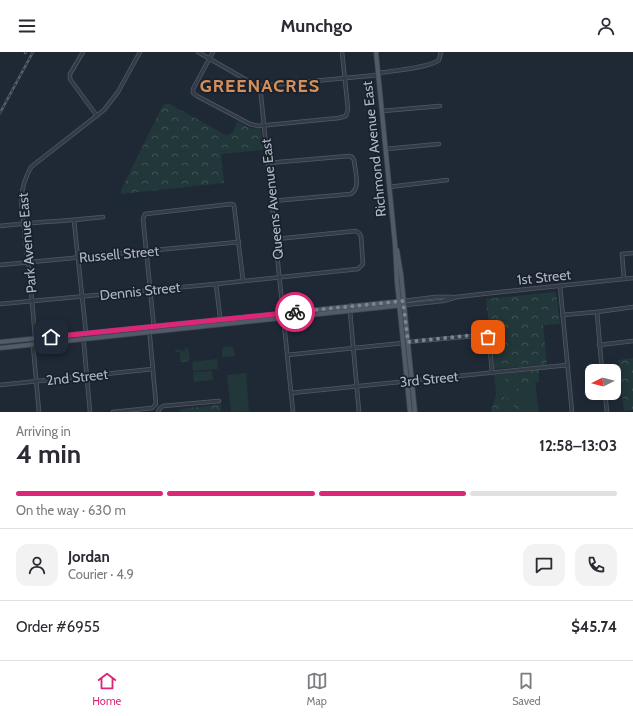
<!DOCTYPE html>
<meta charset="utf-8">
<style>
:root{--surface:#fff;--page:#f2f2f3;--text:#2b2b33;--muted:#7c7c81;--line:#e1e1e2;--accent:#db2777}
body{margin:0;font-family:Cabin,sans-serif;background:var(--page);color:var(--text);height:100vh;display:flex;flex-direction:column;font-size:15px;white-space:nowrap}
*{box-sizing:border-box;margin:0}
p{font-size:13px;color:var(--muted)}
.icon{flex:none;width:22px;height:22px;fill:none;stroke:currentColor;stroke-width:2;stroke-linecap:round;stroke-linejoin:round}
.map{position:relative;height:360px;overflow:hidden}
.drawer{display:flex;flex-direction:column;background:var(--surface);flex:1}
.drawer>*{flex:none}
.needle{width:26px;rotate:264deg}
.fabs{position:absolute;left:585px;top:312px;display:grid;gap:8px}
.fabs a{display:grid;place-items:center;width:36px;height:36px;border-radius:8px;background:var(--surface);box-shadow:0 2px 10px #0003;font-size:20px}
.pin{position:absolute;display:grid;place-items:center;width:34px;height:34px;color:#fff;margin:-17px;border-radius:8px;box-shadow:0 2px 6px #0006}
.courier{position:absolute;display:grid;place-items:center;width:40px;height:40px;margin:-20px;border:3px solid #db2777;border-radius:50%;background:#fff;color:#222;box-shadow:0 1px 5px #0007}
.headline em{font-style:normal;font-weight:800}
.headline div{display:flex;flex-direction:column-reverse}
.headline{display:flex;align-items:center;justify-content:space-between;height:68px;padding:0 16px}
h1{font-size:26px;font-weight:800;line-height:30px}
.bar{display:grid;grid-template-columns:repeat(4,1fr);gap:6px 4px;align-content:center;height:48px;padding:0 16px}
.bar i{height:5px;border-radius:3px;background:var(--line)}
.bar .on{background:var(--accent)}
.bar p{grid-column:span 4}
.line{display:flex;align-items:center;gap:10px;padding:0 16px;border-top:1px solid var(--line)}
.line div{flex:1}
.round{display:grid;place-items:center;flex:none;width:42px;height:42px;border-radius:12px;background:var(--page)}
header{display:flex;justify-content:space-between;align-items:center;height:52px;padding:0 16px;background:var(--surface);font-size:18px;font-weight:800}
.menu{display:flex;justify-content:space-around;align-items:center;height:56px;border-top:1px solid var(--line);background:var(--surface);font-size:11px;color:var(--muted)}
.menu a{display:grid;justify-items:center;gap:2px}
.menu .on{color:var(--accent)}
.map>svg:first-child{display:block}
.green{fill:#223739}
.forest{fill:url(#forest-crowns)}
.lines{fill:none;stroke-linecap:round;stroke-linejoin:round}
.minor-casing{stroke:#505965;stroke-width:4.5}
.major-casing{stroke:#3c4451;stroke-width:5.5}
.minor{stroke:#333b47;stroke-width:3}
.major{stroke:#515a67;stroke-width:4}
.rail-casing{stroke:#555f6e;stroke-width:2.5}
.rail{stroke:#19202b;stroke-width:1;stroke-dasharray:3;stroke-linecap:butt}
.done{stroke:#7b8592;stroke-width:4;stroke-dasharray:0 7.2}
.route{stroke:#db2777;stroke-width:5}
.labels{text-anchor:middle;dominant-baseline:central;stroke-width:3.5;stroke-linejoin:round;paint-order:stroke}
.street-label{font-size:14px;fill:#adb6c4;stroke:#19202b}
.district-label{font-size:18px;font-weight:bold;letter-spacing:1px;fill:#d38f59;stroke:#19202b}
</style>
<header><svg class="icon" aria-label="menu" viewBox="0 0 24 24"><path d="M4 6h16M4 12h16M4 18h16"/></svg>Munchgo<svg class="icon" aria-label="person" viewBox="0 0 24 24"><circle cx="12" cy="8" r="4"/><path d="M4 21q1-7 8-7t8 7"/></svg></header>
<div class="map">
<svg width="633" height="360" viewBox="0 0 633 360">
<defs>
<pattern id="forest-crowns" width="20" height="18" patternUnits="userSpaceOnUse"><rect width="20" height="18" fill="#223739"/><path d="M2 6a3 3 0 1 1 6 0M12 15a3 3 0 1 1 6 0" fill="none" stroke="#3f5254"/></pattern>
</defs>
<rect width="100%" height="100%" fill="#1f2936"/>
<g class="green">
<polygon points="225,294 232,295 234,298 235,304 222,305 222,298"/>
<polygon points="217,307 218,317 193,319 192,310"/>
<polygon points="212,319 213,328 194,330 193,320"/>
<polygon points="534,319 539,360 493,360 496,342 494,323"/>
<polygon points="246,321 249,359 231,360 227,323"/>
</g>
<g class="forest">
<path d="M168,51L226,83C234,83 235,76 237,69L250,76L261,77L263,98L221,102L224,131L121,142V138L163,53Z"/>
<polygon points="556,240 560,272 543,273 547,313 494,317 486,247"/>
<polygon points="185,296 188,296 190,309 180,310 180,300 176,300 175,297 185,299"/>
<polygon points="633,306 633,358 624,359 618,308"/>
<path d="M539,318V330L532,331L529,341C524,336 519,331 510,336V338L511,340L518,336L522,338L523,341L519,340L518,344L514,347L515,350L521,349L523,352L522,356L516,358L512,350L508,348L506,344L507,334L505,326L511,328C517,322 530,319 539,318Z"/>
<polygon points="500,339 503,341 502,343 510,351 509,360 491,360 495,346 500,344 498,343"/>
<polygon points="221,352 221,360 180,360 179,357 197,355 200,356 200,355"/>
</g>
<g class="lines">
<defs>
<g id="minor">
<polyline points="83,0 70,22 70,27 97,64"/>
<polyline points="198,0 250,30 260,34 378,23"/>
<polyline points="213,0 193,37 193,41 197,44 250,72 258,74 339,66 346,64 348,57 342,0"/>
<path d="M378,21C391,19 429,16 439,8L441,0"/>
<polyline points="260,34 293,360"/>
<polyline points="382,59 440,54"/>
<polyline points="386,97 439,92"/>
<path d="M268,111L349,104L352,105L354,108C355,119 361,136 351,142L272,149"/>
<polyline points="389,135 447,128"/>
<polyline points="74,169 86,281"/>
<path d="M0,174C34,170 69,169 103,165"/>
<polyline points="0,213 239,190"/>
<polyline points="624,227 622,202 633,201"/>
<polyline points="216,232 221,273"/>
<polyline points="560,234 572,360"/>
<polyline points="403,249 436,245 453,245"/>
<polyline points="0,252 216,232 358,217 363,212 361,184 359,181 356,179 276,187"/>
<polyline points="351,253 350,259 359,360"/>
<polyline points="404,253 443,249 457,245 482,242 633,226"/>
<polyline points="597,260 633,255"/>
<polyline points="562,263 597,260 602,319"/>
<polyline points="154,276 143,167 145,162 231,152 234,153 243,229"/>
<polyline points="83,282 90,360"/>
<polyline points="407,290 486,283 489,286 492,320"/>
<polyline points="599,293 633,289"/>
<polyline points="287,303 403,291"/>
<polyline points="0,333 153,317"/>
<polyline points="291,341 568,313"/>
<polyline points="605,341 607,360"/>
<path d="M39,360L33,293L35,286L32,248L21,148C22,135 25,126 31,115L104,58L118,40L140,0"/>
<polyline points="113,360 152,356 156,352 149,275"/>
<polyline points="158,360 160,356 163,354 219,349"/>
</g>
<g id="major">
<polyline points="376,0 395,192 397,230 410,360"/>
<polyline points="397,198 401,222 415,360"/>
<polyline points="0,290 403,249"/>
<polyline points="0,296 404,253"/>
</g>
</defs>
<use href="#minor" class="minor-casing"/>
<use href="#major" class="major-casing"/>
<use href="#minor" class="minor"/>
<use href="#major" class="major"/>
<defs>
<g id="rail">
<polyline points="25,1 26,0"/>
<polyline points="0,61 33,0"/>
</g>
</defs>
<use href="#rail" class="rail-casing"/>
<use href="#rail" class="rail"/>
</g>
<g class="lines">
<polyline class="done" points="295,260 403,249 408,290 484,282 488,285"/>
<polyline class="route" points="51,285 295,260"/>
</g>
<g class="labels">
<g class="street-label">
<text transform="translate(374 97) rotate(-96)">Richmond Avenue East</text>
<text transform="translate(272 147) rotate(-96)">Queens Avenue East</text>
<text transform="translate(27 191) rotate(-95)">Park Avenue East</text>
<text transform="translate(119 202) rotate(-5)">Russell Street</text>
<text transform="translate(544 225) rotate(-6)">1st Street</text>
<text transform="translate(140 239) rotate(-6)">Dennis Street</text>
<text transform="translate(77 325) rotate(-6)">2nd Street</text>
<text transform="translate(429 327) rotate(-6)">3rd Street</text>
</g>
<g class="district-label">
<text x="260" y="34">GREENACRES</text>
</g>
</g>
</svg>
<div class="fabs">
<a><svg class="needle" viewBox="-14 -14 28 28"><path d="M0-13l5 13h-10z" fill="#e53935"/><path d="M0 13l5-13h-10z" fill="#7c7c81"/></svg></a>
</div>
<div class="pin" style="left:488px;top:285px;background:#ea580c"><svg class="icon" aria-label="bag" viewBox="0 0 24 24"><path d="M5 8h14l-1 12H6zM9 8a3 3 0 0 1 6 0"/></svg></div>
<div class="pin" style="left:51px;top:285px;background:#1f2937"><svg class="icon" aria-label="home" viewBox="0 0 24 24"><path d="M3 11l9-7 9 7M6 9v11h12V9"/></svg></div>
<div class="courier" style="left:295px;top:260px"><svg class="icon" aria-label="bike" viewBox="0 0 24 24"><circle cx="6" cy="16" r="4"/><circle cx="18" cy="16" r="4"/><path d="M6 16l4-8h5l3 8M10 8l3 8H6M13 5h3"/></svg></div>
</div>
<section class="drawer">
<div class="headline"><div><h1>4 min</h1><p>Arriving in</p></div><em>12:58–13:03</em></div>
<div class="bar"><i class="on"></i><i class="on"></i><i class="on"></i><i></i><p>On the way · 630 m</p></div>
<div class="line" style="height:72px"><a class="round"><svg class="icon" aria-label="person" viewBox="0 0 24 24"><circle cx="12" cy="8" r="4"/><path d="M4 21q1-7 8-7t8 7"/></svg></a><div><b>Jordan</b><p>Courier · 4.9</p></div><a class="round"><svg class="icon" aria-label="chat" viewBox="0 0 24 24"><path d="M4 5h16v11H9l-5 4z"/></svg></a><a class="round"><svg class="icon" aria-label="phone" viewBox="0 0 24 24"><path d="M5 4h4l2 5-3 2q2 4 5 5l2-3 5 2v4C11 20 4 13 5 4z"/></svg></a></div>
<div class="line" style="height:52px"><div>Order #6955</div><b>$45.74</b></div>
</section>
<nav class="menu">
<a class="on"><svg class="icon" aria-label="home" viewBox="0 0 24 24"><path d="M3 11l9-7 9 7M6 9v11h12V9"/></svg>Home</a>
<a><svg class="icon" aria-label="map" viewBox="0 0 24 24"><path d="M3 6l6-2 6 2 6-2v14l-6 2-6-2-6 2zM9 4v14M15 6v14"/></svg>Map</a>
<a><svg class="icon" aria-label="saved" viewBox="0 0 24 24"><path d="M7 4h10v16l-5-4-5 4z"/></svg>Saved</a>
</nav>
